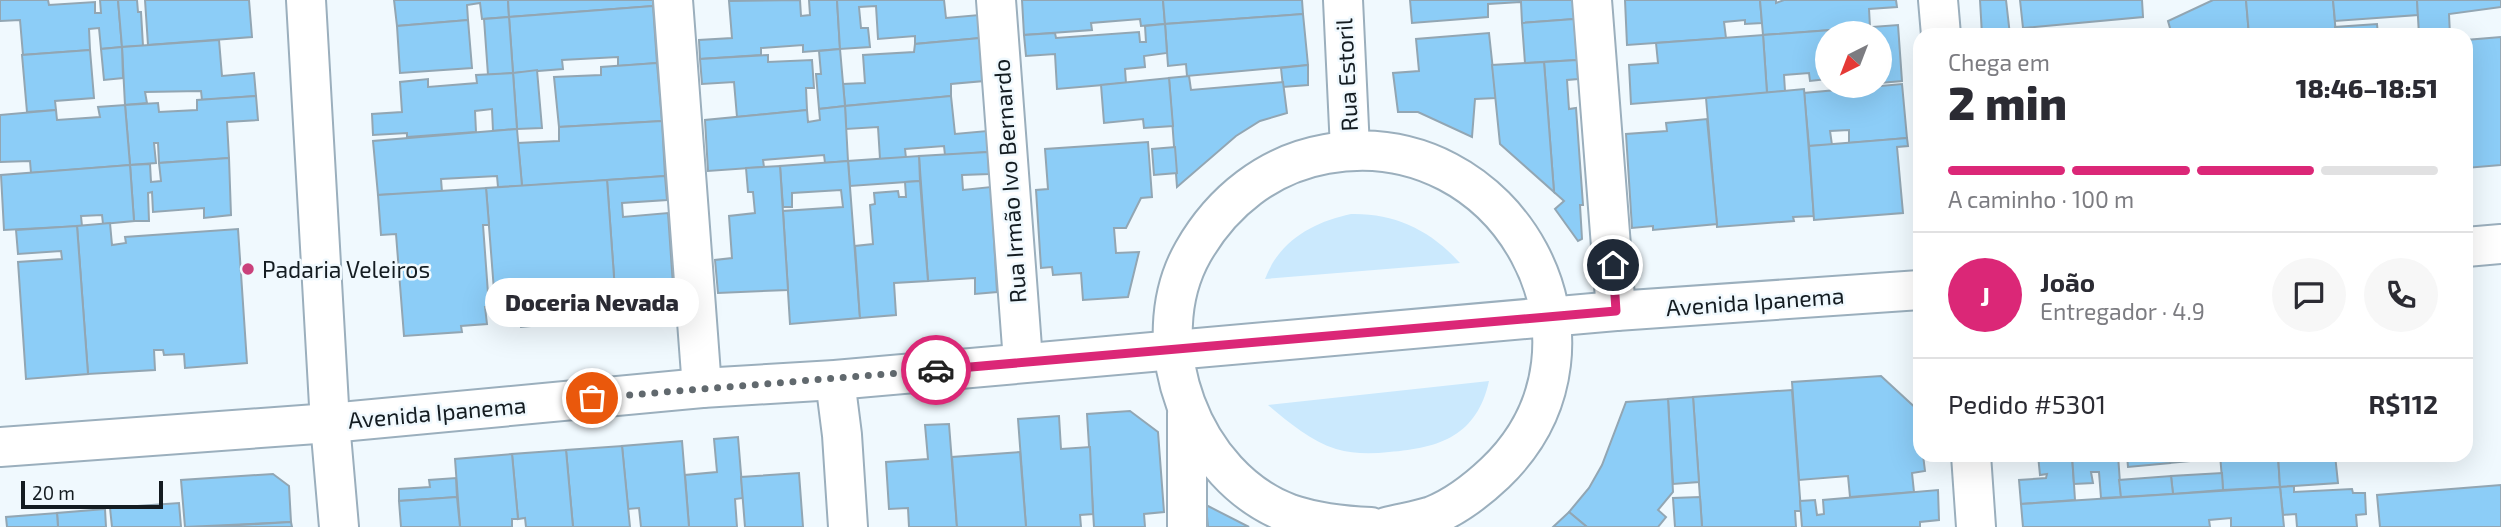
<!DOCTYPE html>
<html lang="pt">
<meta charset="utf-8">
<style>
:root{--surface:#fff;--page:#f7f7f7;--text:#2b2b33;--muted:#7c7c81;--line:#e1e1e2;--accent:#db2777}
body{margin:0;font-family:"Exo 2",sans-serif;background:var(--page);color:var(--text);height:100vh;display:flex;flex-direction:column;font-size:26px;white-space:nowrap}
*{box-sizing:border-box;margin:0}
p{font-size:23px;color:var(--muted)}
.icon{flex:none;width:38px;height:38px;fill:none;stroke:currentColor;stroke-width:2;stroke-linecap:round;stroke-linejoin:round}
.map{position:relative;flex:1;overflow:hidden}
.details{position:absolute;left:1913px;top:28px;width:560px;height:434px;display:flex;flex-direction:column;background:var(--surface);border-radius:21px;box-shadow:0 7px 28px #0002}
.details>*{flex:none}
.needle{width:46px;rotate:222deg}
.tools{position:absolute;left:1815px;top:21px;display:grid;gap:14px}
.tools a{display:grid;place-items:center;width:77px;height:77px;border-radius:50%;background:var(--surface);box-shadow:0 7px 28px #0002;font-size:35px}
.scale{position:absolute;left:21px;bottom:18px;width:142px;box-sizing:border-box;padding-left:7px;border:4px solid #141c21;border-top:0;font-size:19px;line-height:24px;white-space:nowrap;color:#141c21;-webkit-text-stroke:5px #f0f9fe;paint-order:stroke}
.pin{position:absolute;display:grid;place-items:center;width:60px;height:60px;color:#fff;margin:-30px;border:4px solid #fff;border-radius:50%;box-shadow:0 2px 7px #0007}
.courier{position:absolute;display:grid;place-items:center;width:70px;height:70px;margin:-35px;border:5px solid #db2777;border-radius:50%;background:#fff;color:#222;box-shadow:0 2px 9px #0007}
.bubble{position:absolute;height:49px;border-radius:24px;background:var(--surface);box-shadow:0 7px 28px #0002;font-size:23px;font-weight:800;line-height:49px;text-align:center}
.overview em{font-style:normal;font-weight:800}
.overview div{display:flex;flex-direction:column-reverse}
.overview{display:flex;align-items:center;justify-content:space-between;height:119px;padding:0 35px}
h1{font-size:46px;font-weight:800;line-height:52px}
.bar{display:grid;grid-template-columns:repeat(4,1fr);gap:10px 7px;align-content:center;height:84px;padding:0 35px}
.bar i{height:9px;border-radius:5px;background:var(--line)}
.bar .selected{background:var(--accent)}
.bar p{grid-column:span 4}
.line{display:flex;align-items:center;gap:18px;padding:0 35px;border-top:2px solid var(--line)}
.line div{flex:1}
.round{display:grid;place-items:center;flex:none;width:74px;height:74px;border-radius:37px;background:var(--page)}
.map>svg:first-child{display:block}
.green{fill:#cbe9fd}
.building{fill:#8ccdf7;stroke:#92a6b3;stroke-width:2}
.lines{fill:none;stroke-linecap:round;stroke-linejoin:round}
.minor-casing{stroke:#9bafbd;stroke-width:42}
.tertiary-casing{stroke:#9bafbd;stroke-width:42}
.minor{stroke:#fff;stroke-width:38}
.tertiary{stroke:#fff;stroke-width:38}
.done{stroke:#61696e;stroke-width:7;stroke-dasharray:0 12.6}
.route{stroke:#db2777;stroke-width:9}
.poi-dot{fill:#ca417b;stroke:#f0f9fe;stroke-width:2.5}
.labels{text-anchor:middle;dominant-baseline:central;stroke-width:5;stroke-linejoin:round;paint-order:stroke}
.street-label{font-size:23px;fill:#141c21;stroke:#f0f9fe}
.poi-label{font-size:23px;fill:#141c21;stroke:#f0f9fe;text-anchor:start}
</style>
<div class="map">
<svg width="2501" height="527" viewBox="0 0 2501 527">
<rect width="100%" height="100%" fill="#f0f9fe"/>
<g class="green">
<path d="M1351,214C1395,213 1430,230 1460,263L1265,279C1279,241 1313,222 1351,214Z"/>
<path d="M1489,381C1477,435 1441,448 1389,452C1371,454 1353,454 1336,449C1311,441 1287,421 1268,405Z"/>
</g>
<g class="building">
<polygon points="0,0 48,0 49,5 95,2 95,13 101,13 100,0 118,0 122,47 101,49 99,28 89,29 90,50 23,55 20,20 0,21"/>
<polygon points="118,0 137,0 138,12 141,12 143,46 122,47"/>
<polygon points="145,0 249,0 252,37 148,45"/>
<polygon points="394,0 508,0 509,17 482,19 480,3 467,5 468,20 397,26"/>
<polygon points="508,0 653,0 653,6 509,17"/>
<polygon points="800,0 801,16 810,15 809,0 837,0 840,49 803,52 803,45 761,48 761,55 700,59 699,40 732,38 729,1"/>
<polygon points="837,0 944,0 946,18 979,15 980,38 915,44 915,36 878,39 876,6 859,7 861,28 868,28 870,47 840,49"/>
<polygon points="1022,0 1163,0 1165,24 1141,26 1140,19 1091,23 1092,30 1024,35"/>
<polygon points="1163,0 1302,0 1303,14 1165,24"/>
<polygon points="1410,0 1573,0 1574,19 1522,23 1521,2 1488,4 1488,17 1412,23"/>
<polygon points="1625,0 1760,0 1762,23 1745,24 1745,20 1724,22 1726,38 1627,45"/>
<polygon points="1760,0 1776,0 1776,3 1784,0 1896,0 1897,7 1869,9 1870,27 1763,35"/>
<polygon points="1980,0 2006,0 2010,35 1982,35"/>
<polygon points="2020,0 2142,0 2143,17 2023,28"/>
<polygon points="2213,0 2246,0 2249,35 2172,35 2168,21"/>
<polygon points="2246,0 2333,0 2336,35 2249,35"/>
<polygon points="2333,0 2417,0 2418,15 2335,21"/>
<polygon points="2417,0 2501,0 2501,7 2449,14 2450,35 2419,35"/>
<polygon points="653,6 657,63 618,66 618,57 562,60 563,69 513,73 509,17"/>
<polygon points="1303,14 1308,65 1187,76 1186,64 1168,66 1165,24"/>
<polygon points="509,17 513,73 488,75 484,19"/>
<polygon points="1574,19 1577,60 1525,63 1522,23"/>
<polygon points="468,20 472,68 400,73 397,26"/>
<polygon points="1165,24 1167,53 1144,56 1145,67 1125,69 1126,83 1057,89 1055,54 1026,56 1024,35 1055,33 1056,38 1139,32 1140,42 1146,42 1145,26"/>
<polygon points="2377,24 2378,35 2336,35 2335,27"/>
<polygon points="1898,25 1902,81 1880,83 1880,33 1827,33 1827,79 1810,81 1809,73 1784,75 1785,91 1767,93 1763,35"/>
<polygon points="2150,29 2150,35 2121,35 2120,32"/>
<polygon points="1489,33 1496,98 1475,99 1472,137 1418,112 1398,112 1393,73 1419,71 1416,39"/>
<polygon points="1763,35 1767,93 1631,104 1629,65 1658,63 1656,43"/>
<polygon points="2501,37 2501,165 2466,168 2466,40"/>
<polygon points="980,38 984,81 951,84 951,96 845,106 843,84 865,83 863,55 914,52 915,44"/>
<polygon points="219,40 222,76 254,73 256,96 202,100 201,91 145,92 147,103 125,105 122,47"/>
<polygon points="122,47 123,78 104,80 101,49"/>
<polygon points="840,49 845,106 819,109 816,74 821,74 819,51"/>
<polygon points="90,50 94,98 55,101 56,110 27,112 22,55"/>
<polygon points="768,55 768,62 812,60 814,88 806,88 807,110 737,117 734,82 702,84 700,59"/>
<polygon points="1577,60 1578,79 1567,80 1569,109 1576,108 1583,205 1580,205 1582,239 1578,241 1555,209 1564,201 1554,192 1544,62"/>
<polygon points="1544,62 1554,192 1500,144 1492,65"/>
<polygon points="657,63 662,121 559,127 554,77 601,75 601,67"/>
<polygon points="1308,65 1308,85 1283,87 1281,68"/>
<polygon points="537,70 542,128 517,129 513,73"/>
<polygon points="513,73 517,129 493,131 492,109 475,111 476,132 407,137 407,133 373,135 372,114 402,112 400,82 428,79 428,87 477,83 476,75"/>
<polygon points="1189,76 1191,90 1283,82 1287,113 1260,121 1236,136 1177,187 1169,78"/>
<polygon points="1169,78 1173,126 1144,128 1143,119 1104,123 1101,85"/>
<polygon points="1902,84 1907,138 1849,143 1849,130 1830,131 1832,145 1809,146 1804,93"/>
<polygon points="1804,89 1814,216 1793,217 1794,221 1717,227 1706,98"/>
<polygon points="256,96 258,120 227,122 229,158 159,163 158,143 154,143 156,163 130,165 125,105 158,103 159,112 197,110 197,100"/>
<polygon points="951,96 955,134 987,131 988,152 945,155 944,146 905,149 906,158 880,159 878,127 846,129 845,106"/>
<polygon points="125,105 130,165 31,173 30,161 0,162 0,115 56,110 57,120 100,117 98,107"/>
<polygon points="845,106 848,161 825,163 824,155 763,160 764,167 708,171 705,120 807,110 808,122 820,120 819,109"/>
<polygon points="1707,119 1717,224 1653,230 1653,226 1632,228 1626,134 1667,131 1666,123"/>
<polygon points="662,121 665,176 522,186 518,143 559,141 559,127"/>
<polygon points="517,129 522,186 498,187 497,176 441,179 442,192 378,195 373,141"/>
<polygon points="1907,138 1908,146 1897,147 1903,213 1814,220 1809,146"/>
<polygon points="1148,142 1152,197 1141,198 1126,228 1114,228 1116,253 1139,252 1128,297 1083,300 1081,273 1053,275 1052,267 1041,268 1036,190 1048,189 1045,149"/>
<polygon points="1175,147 1177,173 1154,175 1152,149"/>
<polygon points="988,152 989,174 962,175 963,190 991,187 997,292 975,294 975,278 928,281 919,156"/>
<polygon points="919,156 920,181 850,186 848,161"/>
<polygon points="229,158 231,215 204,218 204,208 153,212 152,192 148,193 149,221 134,221 130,165 150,164 151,182 161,181 159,163"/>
<polygon points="848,161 860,318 790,324 783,211 843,207 841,190 792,193 792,207 783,207 780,166"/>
<polygon points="130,165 134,221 103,224 102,215 81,216 82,226 4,230 1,175"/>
<polygon points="780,166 788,290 718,293 715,260 732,258 729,216 755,213 753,192 748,192 746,168"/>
<polygon points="665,176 667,200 622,203 623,217 668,213 675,314 617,318 607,180"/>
<polygon points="607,180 617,318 521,327 519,314 496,316 486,188"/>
<polygon points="920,181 928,281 894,283 896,315 860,318 855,246 873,244 870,205 875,204 874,193 898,191 899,197 906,197 905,182"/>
<polygon points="486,188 489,225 483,225 489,307 485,307 487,324 461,326 462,332 404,336 396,234 381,235 378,195"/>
<polygon points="110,223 112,245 126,243 125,237 238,229 247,363 185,368 184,354 164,355 163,350 154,350 155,370 88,374 77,226"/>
<polygon points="77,226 88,374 26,379 18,262 62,259 61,251 18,254 16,230"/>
<polygon points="1881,376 1920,412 1920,455 1923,455 1925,471 1912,473 1914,492 1850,497 1848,476 1799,480 1792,382"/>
<polygon points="1792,390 1801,511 1795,511 1796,527 1702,527 1693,397"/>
<polygon points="1693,397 1699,482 1673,484 1668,399"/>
<polygon points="1668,399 1673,492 1658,510 1666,517 1658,527 1587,527 1569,512 1589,488 1602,465 1626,402"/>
<polygon points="1130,411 1158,432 1164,512 1144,514 1145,527 1094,527 1087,414"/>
<polygon points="1059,416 1061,449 1090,447 1093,514 1080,515 1081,527 1026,527 1018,419"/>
<polygon points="949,424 957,527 909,527 908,508 889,509 886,462 928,459 925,425"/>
<polygon points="738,437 743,498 735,499 737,527 689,527 685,475 717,472 714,439"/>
<polygon points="682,441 689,527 641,527 639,508 628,509 622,446"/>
<polygon points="622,446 630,527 573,527 566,450"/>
<polygon points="566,450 573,527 526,527 525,518 518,519 512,454"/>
<polygon points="1020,452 1026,527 957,527 952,457"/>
<polygon points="512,454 518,519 512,519 512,527 460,527 455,459"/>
<polygon points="2038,455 2072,455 2075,500 2021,504 2019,480 2046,478 2047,474 2040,475"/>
<polygon points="2072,455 2118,455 2121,497 2101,498 2099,472 2091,472 2093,483 2074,484"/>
<polygon points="2127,455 2169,455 2170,463 2128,467"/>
<polygon points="2169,455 2211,455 2211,459 2170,463"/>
<polygon points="2220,455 2278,455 2280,487 2223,490"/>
<polygon points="2278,455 2335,455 2338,483 2280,487"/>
<polygon points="799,473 803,527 745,527 741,477"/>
<polygon points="2222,473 2223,490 2173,494 2171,476"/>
<polygon points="273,474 289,486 291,522 185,527 181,480"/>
<polygon points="2171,476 2173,494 2121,497 2119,480"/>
<polygon points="456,478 457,497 399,501 399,489 430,487 429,480"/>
<polygon points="2501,485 2501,527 2380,527 2377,495"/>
<polygon points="2294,486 2294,492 2352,489 2353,493 2365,493 2366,514 2356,515 2357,527 2297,527 2296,514 2283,515 2280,487"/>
<polygon points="2280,487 2284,527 2231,527 2231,518 2209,520 2210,527 2023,527 2021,504"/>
<polygon points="1938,490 1939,520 1920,522 1920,527 1802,527 1800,501 1815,500 1817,515 1824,514 1823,500"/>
<polygon points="457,497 460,527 401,527 399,501"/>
<polygon points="1700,497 1702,527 1675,527 1673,498"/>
<polygon points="179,503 181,527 112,527 110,508"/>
<polygon points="1206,505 1249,527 1208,527"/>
<polygon points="105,509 106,527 58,527 57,513"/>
<polygon points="1569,512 1587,527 1553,527"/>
<polygon points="57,513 58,527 7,527 6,517"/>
<polygon points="291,522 292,527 205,527"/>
</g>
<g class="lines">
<defs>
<g id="minor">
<polyline points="306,0 330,423"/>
<polyline points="673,0 702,388"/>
<polyline points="996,0 1023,361"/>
<polyline points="1343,0 1350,149"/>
<polyline points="1592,0 1616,311"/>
<polyline points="1938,0 1941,35"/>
<polyline points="835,380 842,435 848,527"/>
<polyline points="1971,455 1976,527"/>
<polyline points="1187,527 1187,413"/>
<path d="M1371,527C1343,526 1317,523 1290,514C1192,478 1142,342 1193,252C1222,201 1269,164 1326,154C1507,121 1630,344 1495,473C1477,490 1455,507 1432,516C1417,521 1401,523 1386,527"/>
</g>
<g id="tertiary">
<polyline points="2466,247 2501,244"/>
<polyline points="330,423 339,527"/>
<polyline points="0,447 330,423 702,388 835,380 1616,311 1920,290"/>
</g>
</defs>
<use href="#minor" class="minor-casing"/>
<use href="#tertiary" class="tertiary-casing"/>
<use href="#minor" class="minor"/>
<use href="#tertiary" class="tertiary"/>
</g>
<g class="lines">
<polyline class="done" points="592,398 936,370"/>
<polyline class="route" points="936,370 1616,311 1613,265"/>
</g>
<circle class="poi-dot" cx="248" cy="269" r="7"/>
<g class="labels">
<g class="street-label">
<text transform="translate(1346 75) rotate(-93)">Rua Estoril</text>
<text transform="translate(1009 181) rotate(-94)">Rua Irmão Ivo Bernardo</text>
<text transform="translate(1755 301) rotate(-4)">Avenida Ipanema</text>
<text transform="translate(437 412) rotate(-5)">Avenida Ipanema</text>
</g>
<g class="poi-label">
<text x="262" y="269">Padaria Veleiros</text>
</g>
</g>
</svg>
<div class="tools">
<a><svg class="needle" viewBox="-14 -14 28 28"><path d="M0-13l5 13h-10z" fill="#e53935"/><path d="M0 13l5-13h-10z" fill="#7c7c81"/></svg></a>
</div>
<div class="scale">20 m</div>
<div class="pin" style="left:592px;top:398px;background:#ea580c"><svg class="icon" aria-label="bag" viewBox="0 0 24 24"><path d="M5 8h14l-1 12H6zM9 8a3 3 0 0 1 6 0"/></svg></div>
<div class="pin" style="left:1613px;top:265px;background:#1f2937"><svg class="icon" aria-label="home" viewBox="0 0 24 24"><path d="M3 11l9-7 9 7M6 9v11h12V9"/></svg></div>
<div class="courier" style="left:936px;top:370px"><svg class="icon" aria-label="car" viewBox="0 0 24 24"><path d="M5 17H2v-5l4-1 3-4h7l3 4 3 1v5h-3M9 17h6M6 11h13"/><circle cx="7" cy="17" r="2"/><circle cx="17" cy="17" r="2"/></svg></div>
<div class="bubble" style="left:485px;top:278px;width:214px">Doceria Nevada</div>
<section class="details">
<div class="overview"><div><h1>2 min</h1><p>Chega em</p></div><em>18:46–18:51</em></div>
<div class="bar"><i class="selected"></i><i class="selected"></i><i class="selected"></i><i></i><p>A caminho · 100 m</p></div>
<div class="line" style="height:126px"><b class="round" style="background:var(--accent);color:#fff">J</b><div><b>João</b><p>Entregador · 4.9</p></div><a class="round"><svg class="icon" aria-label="chat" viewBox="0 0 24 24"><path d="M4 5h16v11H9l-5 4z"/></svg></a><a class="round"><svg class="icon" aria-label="phone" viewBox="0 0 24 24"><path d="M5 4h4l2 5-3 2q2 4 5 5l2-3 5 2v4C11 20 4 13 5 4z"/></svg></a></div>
<div class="line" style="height:91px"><div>Pedido #5301</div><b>R$112</b></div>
</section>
</div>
